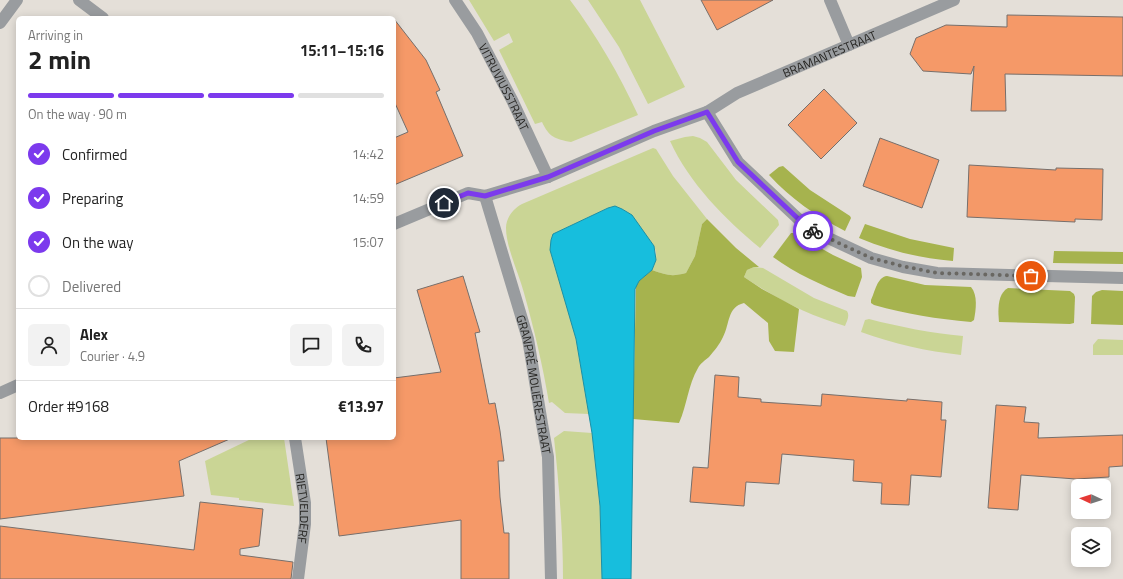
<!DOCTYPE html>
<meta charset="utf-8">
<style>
:root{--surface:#fff;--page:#f2f2f2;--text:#222;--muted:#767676;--line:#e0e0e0;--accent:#7c3aed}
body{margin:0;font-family:"Titillium Web",sans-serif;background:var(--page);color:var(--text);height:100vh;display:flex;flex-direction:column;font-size:15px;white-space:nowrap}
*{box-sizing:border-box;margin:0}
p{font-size:13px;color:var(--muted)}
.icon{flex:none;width:22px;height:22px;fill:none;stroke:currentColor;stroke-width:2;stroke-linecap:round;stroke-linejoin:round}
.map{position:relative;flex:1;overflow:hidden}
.details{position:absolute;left:16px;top:16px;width:380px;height:424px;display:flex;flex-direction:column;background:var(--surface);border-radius:6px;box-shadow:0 2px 10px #0003}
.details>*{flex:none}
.needle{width:26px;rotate:274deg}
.tools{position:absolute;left:1071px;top:479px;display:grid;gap:8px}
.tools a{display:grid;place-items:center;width:40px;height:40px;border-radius:6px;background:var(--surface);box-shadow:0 2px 10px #0003;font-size:20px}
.pin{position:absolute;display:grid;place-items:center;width:34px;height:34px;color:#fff;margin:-17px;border:2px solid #fff;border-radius:50%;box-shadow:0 1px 4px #0007}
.courier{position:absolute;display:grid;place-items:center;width:40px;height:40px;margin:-20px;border:3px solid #7c3aed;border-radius:50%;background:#fff;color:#222;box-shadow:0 1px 5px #0007}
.headline em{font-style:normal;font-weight:700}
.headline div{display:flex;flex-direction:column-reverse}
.headline{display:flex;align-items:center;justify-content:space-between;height:68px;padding:0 12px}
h1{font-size:26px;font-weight:700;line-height:30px}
.bar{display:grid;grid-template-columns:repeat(4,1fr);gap:6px 4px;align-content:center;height:48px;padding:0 12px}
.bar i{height:5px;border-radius:3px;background:var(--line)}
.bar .active{background:var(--accent)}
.bar p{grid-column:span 4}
.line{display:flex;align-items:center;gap:10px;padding:0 12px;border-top:1px solid var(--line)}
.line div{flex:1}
.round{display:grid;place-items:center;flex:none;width:42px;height:42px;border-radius:6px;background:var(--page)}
ol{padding:0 12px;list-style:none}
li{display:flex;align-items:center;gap:12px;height:44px}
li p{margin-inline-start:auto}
li .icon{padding:4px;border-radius:50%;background:var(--accent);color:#fff;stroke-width:4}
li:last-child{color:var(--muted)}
li i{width:22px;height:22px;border:2px solid var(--line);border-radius:50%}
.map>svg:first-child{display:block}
.green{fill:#cad595}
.forest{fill:#a6b34e}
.water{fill:#17bedd;stroke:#1c90a5}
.building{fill:#f59968;stroke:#776f6b}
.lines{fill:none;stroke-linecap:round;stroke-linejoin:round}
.street{stroke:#999c9f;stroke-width:12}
.done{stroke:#696762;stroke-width:4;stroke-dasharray:0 7.2}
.route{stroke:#7c3aed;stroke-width:5}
.labels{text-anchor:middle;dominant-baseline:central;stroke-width:3.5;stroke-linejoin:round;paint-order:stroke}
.street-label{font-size:12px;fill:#272623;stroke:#fff}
</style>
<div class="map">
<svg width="1123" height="579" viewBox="0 0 1123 579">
<rect width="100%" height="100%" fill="#e4dfd8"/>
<g class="green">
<path d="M469,0H570C597,36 619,74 638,115L571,142C555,139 549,137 542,122L535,124L499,50L513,42L509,33L494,41Z"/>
<polygon points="588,0 640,0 685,87 648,104 619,47"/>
<path d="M693,136L700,138L707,142L736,180L778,220L779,225L760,248C725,219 689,183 670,141L685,137Z"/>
<path d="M653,148L656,149L673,176L707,219L702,224L695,256L686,273C671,277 667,275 652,270C656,262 658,255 654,246C652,242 648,238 645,234C636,221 626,203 608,208L553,234L576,339L589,414L565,413L552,402L549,403C543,366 534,329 524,293C519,274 506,247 506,228C506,218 513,209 522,204Z"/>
<path d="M754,267L763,268L814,298L847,311C850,316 847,321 845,326C809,316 775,298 744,277L747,270Z"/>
<path d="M869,319C900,327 931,333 963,336L961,355C926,351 894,344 861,332L865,320Z"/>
<polygon points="1098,339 1123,340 1123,355 1093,355 1093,345"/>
<path d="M564,431L592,433L600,506L602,579H563C563,532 559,485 554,438Z"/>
<polygon points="253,438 284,438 294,506 239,500 239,498 211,495 205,461"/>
</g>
<g class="forest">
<path d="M783,166L810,190L850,216L851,218L845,231C816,216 791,199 769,175L779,167Z"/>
<path d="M707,219L736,248L759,267H754L747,270L744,277L762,289L799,309L794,352L775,351L769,341L768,323L744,303C727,307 730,324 723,337C720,344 714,351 709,357C705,360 700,364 698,368C688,385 687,405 679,423L633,419L636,286L639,281L652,270C667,275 671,277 686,273L695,256L702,224Z"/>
<path d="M865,224L910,239L954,248L953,261C919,258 890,251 859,238Z"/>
<path d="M791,233H794L833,255L861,268L862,277L855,297L848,296C822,285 796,274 773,257Z"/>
<polygon points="1054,251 1123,252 1123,264 1053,263"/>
<path d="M887,276L925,285L971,287C978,295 976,310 974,320L971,322C937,319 906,314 874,305L871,303V300C875,292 877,277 887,276Z"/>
<path d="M1008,288L1070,291L1074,294L1075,297L1074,323L1070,324L999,322C998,311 997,294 1008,288Z"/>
<polygon points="1102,290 1123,291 1123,325 1091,324 1092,296 1096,292"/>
</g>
<polygon class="water" points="615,206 622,209 632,215 654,246 656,260 652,270 639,281 635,289 631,579 602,579 600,506 592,433 576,339 550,250 551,240 553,234 608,208"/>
<g class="building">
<polygon points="701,0 773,0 717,30"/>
<polygon points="1007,15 1123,17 1123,76 1005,74 1006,111 971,111 974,66 971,74 923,71 910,54 916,38 946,25 1007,27"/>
<polygon points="394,19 426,60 440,90 436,92 463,156 394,185 394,138 408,132 394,101"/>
<polygon points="824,89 857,123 821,159 788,125"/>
<polygon points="880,138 939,160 922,208 863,186"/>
<polygon points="969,165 1056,170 1056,168 1103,169 1102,220 1075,219 1075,222 967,217"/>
<polygon points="463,276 480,332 475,333 489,404 495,403 500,431 504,461 498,461 500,497 504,533 509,533 509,579 461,579 461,520 339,536 326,438 394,438 394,378 441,372 417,290"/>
<polygon points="715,375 739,377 738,397 761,399 761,402 821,406 822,394 907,401 907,399 942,402 941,420 946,420 941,477 911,475 909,505 881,504 882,483 853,481 854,460 782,454 779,484 746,482 744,506 690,502 693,467 708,468"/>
<polygon points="996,405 1026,407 1024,422 1039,423 1038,438 1123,435 1123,466 1109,467 1109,477 1076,479 1021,475 1018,510 988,508"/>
<polygon points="0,438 232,438 179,461 184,496 0,519"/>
<polygon points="200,502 263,509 259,546 240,549 240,555 293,562 291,579 0,579 0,526 194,550"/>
</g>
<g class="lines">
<g class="street">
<polyline points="79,0 103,18"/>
<path id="s1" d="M455,0L477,33L512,100L548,177"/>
<polyline points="830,0 849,45"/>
<polyline points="0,23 17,0"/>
<polyline points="707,112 738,162 809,229 871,258 903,267 937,273 1123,278"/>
<path id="s2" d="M485,196L528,339L542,424L548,457L551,579"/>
<path id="s3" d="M394,224L468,193L485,196L548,177L654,131L707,112L737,93L954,0"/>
<polyline points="0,393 18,385"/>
<path id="s4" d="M295,438L305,503V524L298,579"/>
</g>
</g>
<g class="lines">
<polyline class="done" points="813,231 871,258 902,266 937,273 1031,276"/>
<polyline class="route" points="444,203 468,193 485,196 548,177 654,131 707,112 738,162 809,229 813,231"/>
</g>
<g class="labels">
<g class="street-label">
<text stroke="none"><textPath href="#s3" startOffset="471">BRAMANTESTRAAT</textPath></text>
<text stroke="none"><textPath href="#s1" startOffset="100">VITRUVIUSSTRAAT</textPath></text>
<text stroke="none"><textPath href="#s2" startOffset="195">GRANPRÉ MOLIÈRESTRAAT</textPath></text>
<text stroke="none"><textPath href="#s4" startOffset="71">RIETVELDERF</textPath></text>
</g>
</g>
</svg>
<div class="tools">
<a><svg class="needle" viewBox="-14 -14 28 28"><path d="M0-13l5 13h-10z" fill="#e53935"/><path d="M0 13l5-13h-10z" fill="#767676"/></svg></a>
<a><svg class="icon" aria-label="layers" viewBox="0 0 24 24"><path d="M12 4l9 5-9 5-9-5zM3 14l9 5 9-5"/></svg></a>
</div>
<div class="pin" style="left:1031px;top:276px;background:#ea580c"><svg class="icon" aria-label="bag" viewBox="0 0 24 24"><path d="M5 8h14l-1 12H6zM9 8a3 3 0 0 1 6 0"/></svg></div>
<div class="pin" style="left:444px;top:203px;background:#1f2937"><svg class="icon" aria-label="home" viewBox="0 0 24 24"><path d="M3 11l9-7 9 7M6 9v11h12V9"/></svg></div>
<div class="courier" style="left:813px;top:231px"><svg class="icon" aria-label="bike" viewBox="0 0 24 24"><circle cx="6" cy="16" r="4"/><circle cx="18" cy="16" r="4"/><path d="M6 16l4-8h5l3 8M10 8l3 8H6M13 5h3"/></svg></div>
<section class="details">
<div class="headline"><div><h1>2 min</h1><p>Arriving in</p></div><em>15:11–15:16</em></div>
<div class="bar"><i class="active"></i><i class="active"></i><i class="active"></i><i></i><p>On the way · 90 m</p></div>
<ol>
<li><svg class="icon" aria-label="check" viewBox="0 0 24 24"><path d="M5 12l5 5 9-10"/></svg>Confirmed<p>14:42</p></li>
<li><svg class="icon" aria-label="check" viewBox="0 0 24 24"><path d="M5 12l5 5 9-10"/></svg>Preparing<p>14:59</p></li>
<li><svg class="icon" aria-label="check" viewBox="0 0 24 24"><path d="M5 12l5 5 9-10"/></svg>On the way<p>15:07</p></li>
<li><i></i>Delivered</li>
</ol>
<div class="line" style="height:72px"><a class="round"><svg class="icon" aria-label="person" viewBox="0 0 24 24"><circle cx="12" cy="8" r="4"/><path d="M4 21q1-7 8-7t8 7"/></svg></a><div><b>Alex</b><p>Courier · 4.9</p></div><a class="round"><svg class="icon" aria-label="chat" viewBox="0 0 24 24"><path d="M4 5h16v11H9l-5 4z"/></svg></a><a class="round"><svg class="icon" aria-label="phone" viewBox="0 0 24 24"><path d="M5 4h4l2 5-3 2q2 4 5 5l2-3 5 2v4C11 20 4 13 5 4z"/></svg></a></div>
<div class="line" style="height:52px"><div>Order #9168</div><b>€13.97</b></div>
</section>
</div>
